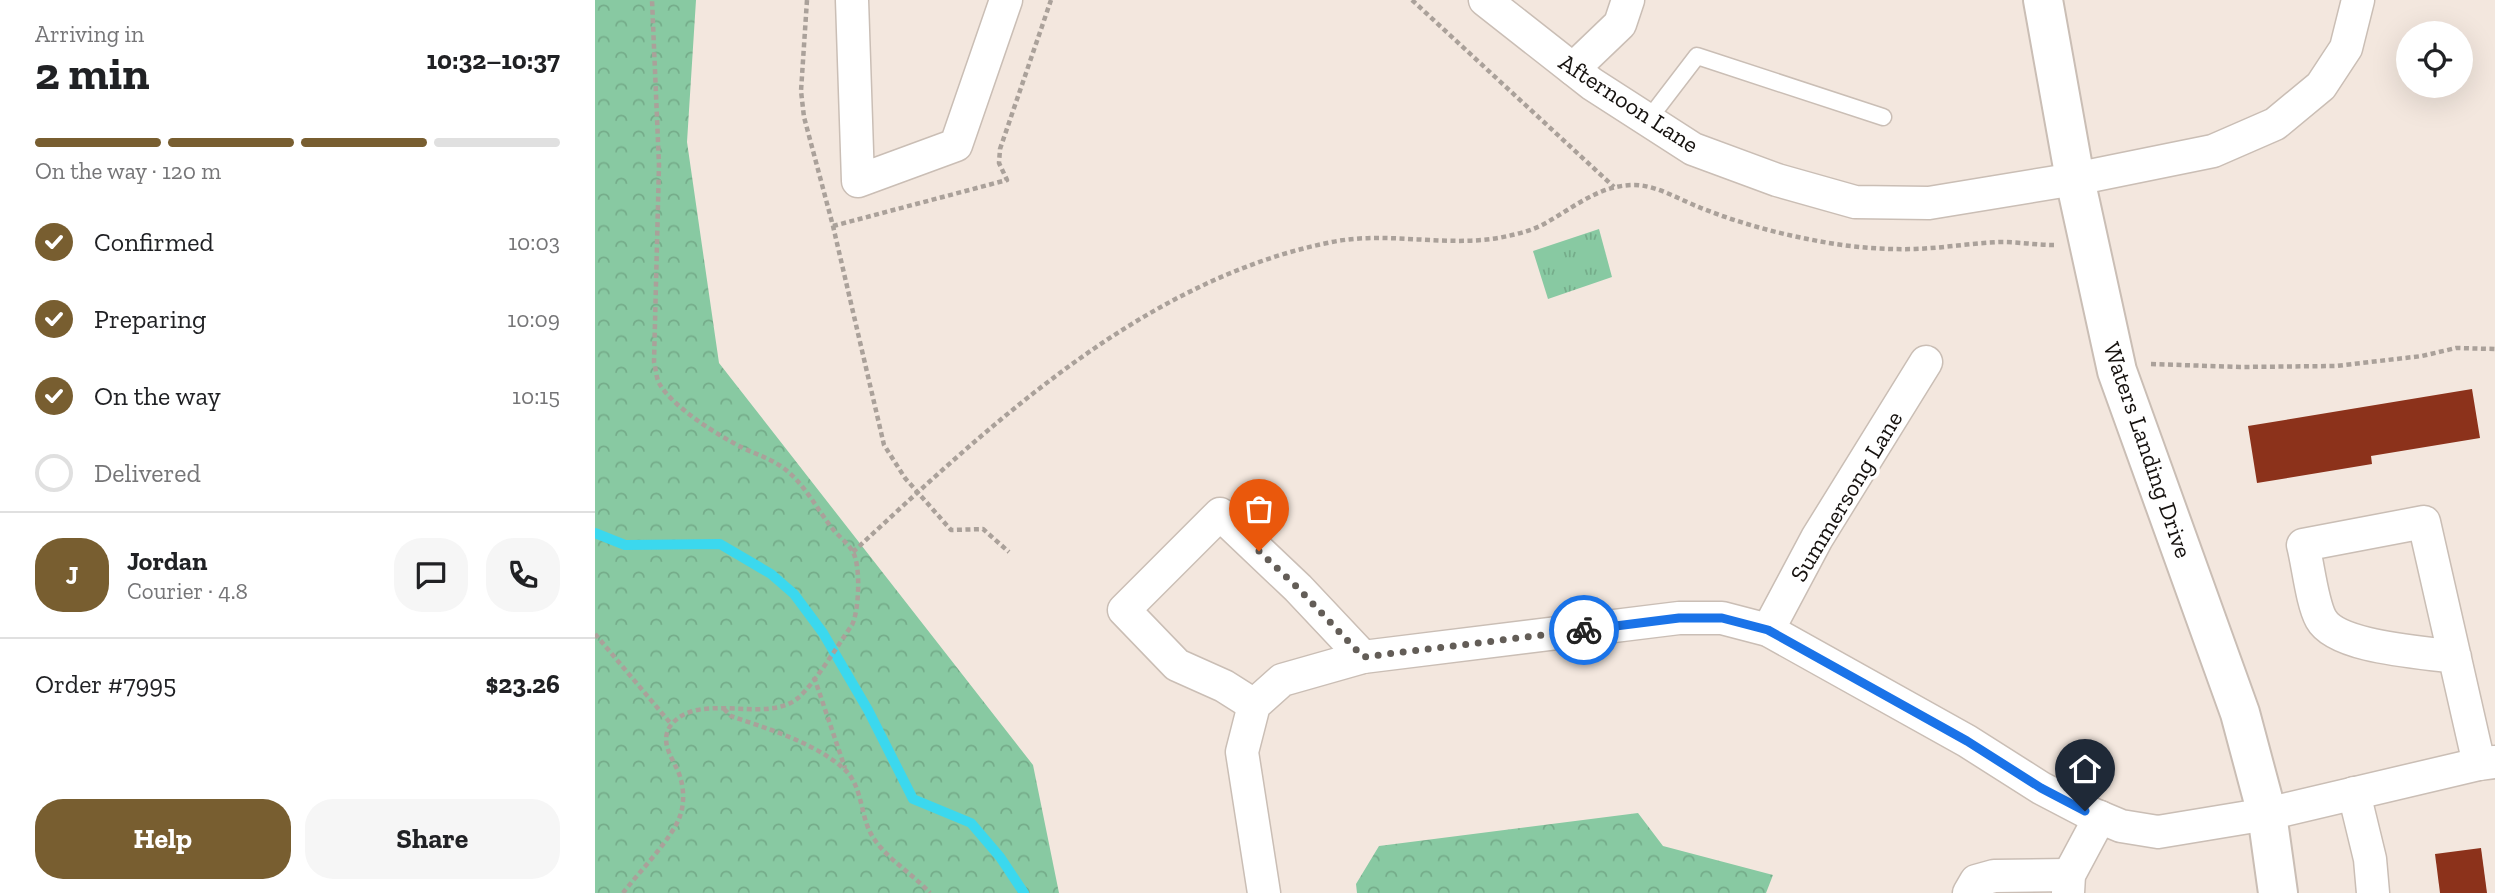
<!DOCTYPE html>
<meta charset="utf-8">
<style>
:root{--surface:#fff;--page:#f6f6f6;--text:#202124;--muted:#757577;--line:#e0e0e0;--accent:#785e30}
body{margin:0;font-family:"Zilla Slab",serif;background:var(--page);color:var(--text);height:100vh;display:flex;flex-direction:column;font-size:26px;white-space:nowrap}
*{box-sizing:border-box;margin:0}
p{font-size:23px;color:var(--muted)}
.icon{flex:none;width:38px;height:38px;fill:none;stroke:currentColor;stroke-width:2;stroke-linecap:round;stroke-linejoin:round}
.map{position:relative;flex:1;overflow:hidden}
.drawer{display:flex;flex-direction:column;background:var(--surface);width:595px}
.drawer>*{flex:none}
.buttons{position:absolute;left:1801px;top:21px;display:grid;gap:14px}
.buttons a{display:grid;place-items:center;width:77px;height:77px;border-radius:50%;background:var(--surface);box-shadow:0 7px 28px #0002;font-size:35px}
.pin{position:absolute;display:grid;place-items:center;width:60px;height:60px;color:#fff;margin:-72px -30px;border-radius:50% 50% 50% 0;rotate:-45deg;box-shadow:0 0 7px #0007}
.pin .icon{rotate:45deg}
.courier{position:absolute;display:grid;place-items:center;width:70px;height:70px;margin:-35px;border:5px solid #1a73e8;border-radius:50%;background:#fff;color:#222;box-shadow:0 2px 9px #0007}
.overview em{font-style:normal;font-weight:700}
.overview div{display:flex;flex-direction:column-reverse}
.overview{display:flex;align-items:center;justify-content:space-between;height:119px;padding:0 35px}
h1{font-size:46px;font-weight:700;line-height:52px}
.bar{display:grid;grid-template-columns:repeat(4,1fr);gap:10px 7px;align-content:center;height:84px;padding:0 35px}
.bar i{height:9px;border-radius:5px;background:var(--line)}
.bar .selected{background:var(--accent)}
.bar p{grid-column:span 4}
.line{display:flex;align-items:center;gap:18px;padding:0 35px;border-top:2px solid var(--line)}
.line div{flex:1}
.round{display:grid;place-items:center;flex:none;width:74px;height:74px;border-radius:28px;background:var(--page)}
ol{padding:0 35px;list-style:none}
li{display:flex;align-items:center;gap:21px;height:77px}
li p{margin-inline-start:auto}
li .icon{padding:7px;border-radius:50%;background:var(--accent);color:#fff;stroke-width:4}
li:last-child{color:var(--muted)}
li i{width:38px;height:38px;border:4px solid var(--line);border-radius:50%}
.primary-button{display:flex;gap:14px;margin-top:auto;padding:14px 35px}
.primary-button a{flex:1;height:80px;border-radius:28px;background:var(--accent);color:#fff;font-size:28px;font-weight:700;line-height:80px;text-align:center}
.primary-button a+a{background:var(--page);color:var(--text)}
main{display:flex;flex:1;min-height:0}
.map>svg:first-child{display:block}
.forest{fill:url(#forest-crowns)}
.park{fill:url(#park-tufts)}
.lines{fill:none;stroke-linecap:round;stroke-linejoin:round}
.stream{stroke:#3bd8ee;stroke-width:10}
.building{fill:#8c321b}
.service-casing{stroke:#cabeb5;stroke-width:19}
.minor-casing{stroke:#cabeb5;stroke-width:35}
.tertiary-casing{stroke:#cabeb5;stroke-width:42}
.path{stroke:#aaa19a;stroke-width:4.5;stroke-dasharray:5 3.5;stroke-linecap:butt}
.service{stroke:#fff;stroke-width:16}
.minor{stroke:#fff;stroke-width:32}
.tertiary{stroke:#fff;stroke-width:38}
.done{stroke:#635d57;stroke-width:7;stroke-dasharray:0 12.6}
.route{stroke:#1a73e8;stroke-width:9}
.labels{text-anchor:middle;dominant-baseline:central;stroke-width:7;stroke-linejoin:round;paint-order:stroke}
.street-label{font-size:24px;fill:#16120f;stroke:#fff}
</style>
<main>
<section class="drawer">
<div class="overview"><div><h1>2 min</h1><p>Arriving in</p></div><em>10:32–10:37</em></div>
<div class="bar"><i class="selected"></i><i class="selected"></i><i class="selected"></i><i></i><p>On the way · 120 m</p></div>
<ol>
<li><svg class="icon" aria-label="check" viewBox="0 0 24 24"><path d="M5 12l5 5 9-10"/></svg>Confirmed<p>10:03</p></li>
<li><svg class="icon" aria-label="check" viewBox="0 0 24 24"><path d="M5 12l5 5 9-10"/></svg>Preparing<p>10:09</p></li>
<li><svg class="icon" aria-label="check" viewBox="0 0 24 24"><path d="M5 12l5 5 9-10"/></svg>On the way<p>10:15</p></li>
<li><i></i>Delivered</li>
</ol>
<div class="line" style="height:126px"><b class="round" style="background:var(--accent);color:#fff">J</b><div><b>Jordan</b><p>Courier · 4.8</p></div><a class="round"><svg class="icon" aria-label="chat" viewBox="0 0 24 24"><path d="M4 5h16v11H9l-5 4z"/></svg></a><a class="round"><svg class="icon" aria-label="phone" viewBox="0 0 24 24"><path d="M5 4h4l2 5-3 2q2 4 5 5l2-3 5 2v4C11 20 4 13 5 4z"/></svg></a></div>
<div class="line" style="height:91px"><div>Order #7995</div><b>$23.26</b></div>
<div class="primary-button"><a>Help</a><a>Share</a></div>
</section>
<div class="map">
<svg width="1900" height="893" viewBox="0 0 1900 893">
<defs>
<pattern id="forest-crowns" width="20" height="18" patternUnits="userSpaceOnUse" patternTransform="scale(1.75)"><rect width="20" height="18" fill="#88c9a2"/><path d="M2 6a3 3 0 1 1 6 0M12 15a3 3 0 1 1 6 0" fill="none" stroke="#75ac8a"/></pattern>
<pattern id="park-tufts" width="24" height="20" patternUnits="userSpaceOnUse" patternTransform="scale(1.75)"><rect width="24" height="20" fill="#88c9a2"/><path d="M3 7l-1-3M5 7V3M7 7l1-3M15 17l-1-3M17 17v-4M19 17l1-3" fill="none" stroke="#75ac8a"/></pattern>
</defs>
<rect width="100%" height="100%" fill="#f3e7de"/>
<g class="forest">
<polygon points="0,0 101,0 92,142 124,363 438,765 464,893 0,893"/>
<polygon points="1043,813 1068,846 1178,875 1171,893 762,893 761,884 784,846"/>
</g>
<polygon class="park" points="1004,229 1017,277 953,299 938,251"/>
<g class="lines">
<polyline class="stream" points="0,533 30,545 125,544 176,574 199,594 228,633 273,710 318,799 376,823 405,857 429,893"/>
</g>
<g class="building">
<polygon points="1877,389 1885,438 1776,456 1777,464 1662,483 1653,426"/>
<polygon points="1886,848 1892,893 1845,893 1840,854"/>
</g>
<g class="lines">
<defs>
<polyline id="service" points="1053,120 1102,56 1288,117"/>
<g id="minor">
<polyline points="257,0 263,181 361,145 411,0"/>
<polyline points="890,0 997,84 1098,149 1182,180 1260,202 1334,203 1480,179 1618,151 1680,124 1726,86 1751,48 1763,0"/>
<polyline points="978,69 1025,24 1033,0"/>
<polyline points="1173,630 1222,538 1331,362"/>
<path d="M1860,657C1828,652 1742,648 1726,619C1717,603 1713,564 1708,545L1829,522L1884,764"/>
<polyline points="659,705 629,686 582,665 529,610 625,514 703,588 768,657"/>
<polyline points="1759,793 1775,859 1778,893"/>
<polyline points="669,893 647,752 659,705 687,680 768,657 1084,618 1127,618 1173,630 1372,741 1446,788 1490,811 1526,826 1563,832 1672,814 1884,764 1900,762"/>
<polyline points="1374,893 1381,881 1399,876 1474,875"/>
<polyline points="1473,893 1474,875 1505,817"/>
</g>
<polyline id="tertiary" points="1448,0 1480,179 1522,371 1645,713 1672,814 1683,893"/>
</defs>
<use href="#service" class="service-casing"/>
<use href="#minor" class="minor-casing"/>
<use href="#tertiary" class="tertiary-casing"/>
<g class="path">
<polyline points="212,0 206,91 209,117 238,226 289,445 310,478 356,530 388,529 414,552"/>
<polyline points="817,0 1019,187"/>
<polyline points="238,226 412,180 404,163 405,149 456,0"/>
<polyline points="1556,364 1645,367 1741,366 1827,356 1861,348 1900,349"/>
<path d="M258,552C394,426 548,279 737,242C792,231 848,247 903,238C918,235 933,232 947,225C977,209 1002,186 1037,185C1060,184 1085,200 1106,208C1139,221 1173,231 1208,238C1245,246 1282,250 1320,249C1349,248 1377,243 1406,242C1424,242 1441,245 1459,245"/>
<polyline points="0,634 77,725"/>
<polyline points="219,677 250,768"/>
<path d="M129,709L136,716C173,729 218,742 248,768C267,784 265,812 275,832C287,856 317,873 335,893"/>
<path d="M28,893C43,873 77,839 85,816C89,805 89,791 86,780C82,762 62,744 76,725C104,690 171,725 203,698C220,683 243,645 257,625C264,611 266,567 258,552C253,543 243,536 237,528C222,509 210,485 191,470C177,459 163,455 148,448C124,436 77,407 64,383C61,377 61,369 59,362L64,165L57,0"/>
</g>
<use href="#service" class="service"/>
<use href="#minor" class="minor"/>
<use href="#tertiary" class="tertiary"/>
</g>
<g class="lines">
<polyline class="done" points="664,551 703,588 768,657 989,630"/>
<polyline class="route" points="989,630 1084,618 1127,618 1173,630 1372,741 1446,788 1490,811"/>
</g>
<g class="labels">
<g class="street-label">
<text transform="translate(1034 103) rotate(33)">Afternoon Lane</text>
<text transform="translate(1553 450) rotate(71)">Waters Landing Drive</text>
<text transform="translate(1251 496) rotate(-59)">Summersong Lane</text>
</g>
</g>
</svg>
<div class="buttons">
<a><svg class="icon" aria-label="locate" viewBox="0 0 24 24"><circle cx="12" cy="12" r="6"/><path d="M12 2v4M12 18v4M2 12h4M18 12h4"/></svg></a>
</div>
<div class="pin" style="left:664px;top:551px;background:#ea580c"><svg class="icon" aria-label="bag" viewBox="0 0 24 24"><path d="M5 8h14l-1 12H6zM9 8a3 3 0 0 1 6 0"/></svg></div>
<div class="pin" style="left:1490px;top:811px;background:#1f2937"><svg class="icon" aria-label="home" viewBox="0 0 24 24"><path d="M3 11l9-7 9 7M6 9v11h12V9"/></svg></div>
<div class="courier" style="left:989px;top:630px"><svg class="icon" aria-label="bike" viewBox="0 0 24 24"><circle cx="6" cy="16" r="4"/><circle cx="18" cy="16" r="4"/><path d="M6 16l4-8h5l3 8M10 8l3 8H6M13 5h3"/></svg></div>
</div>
</main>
